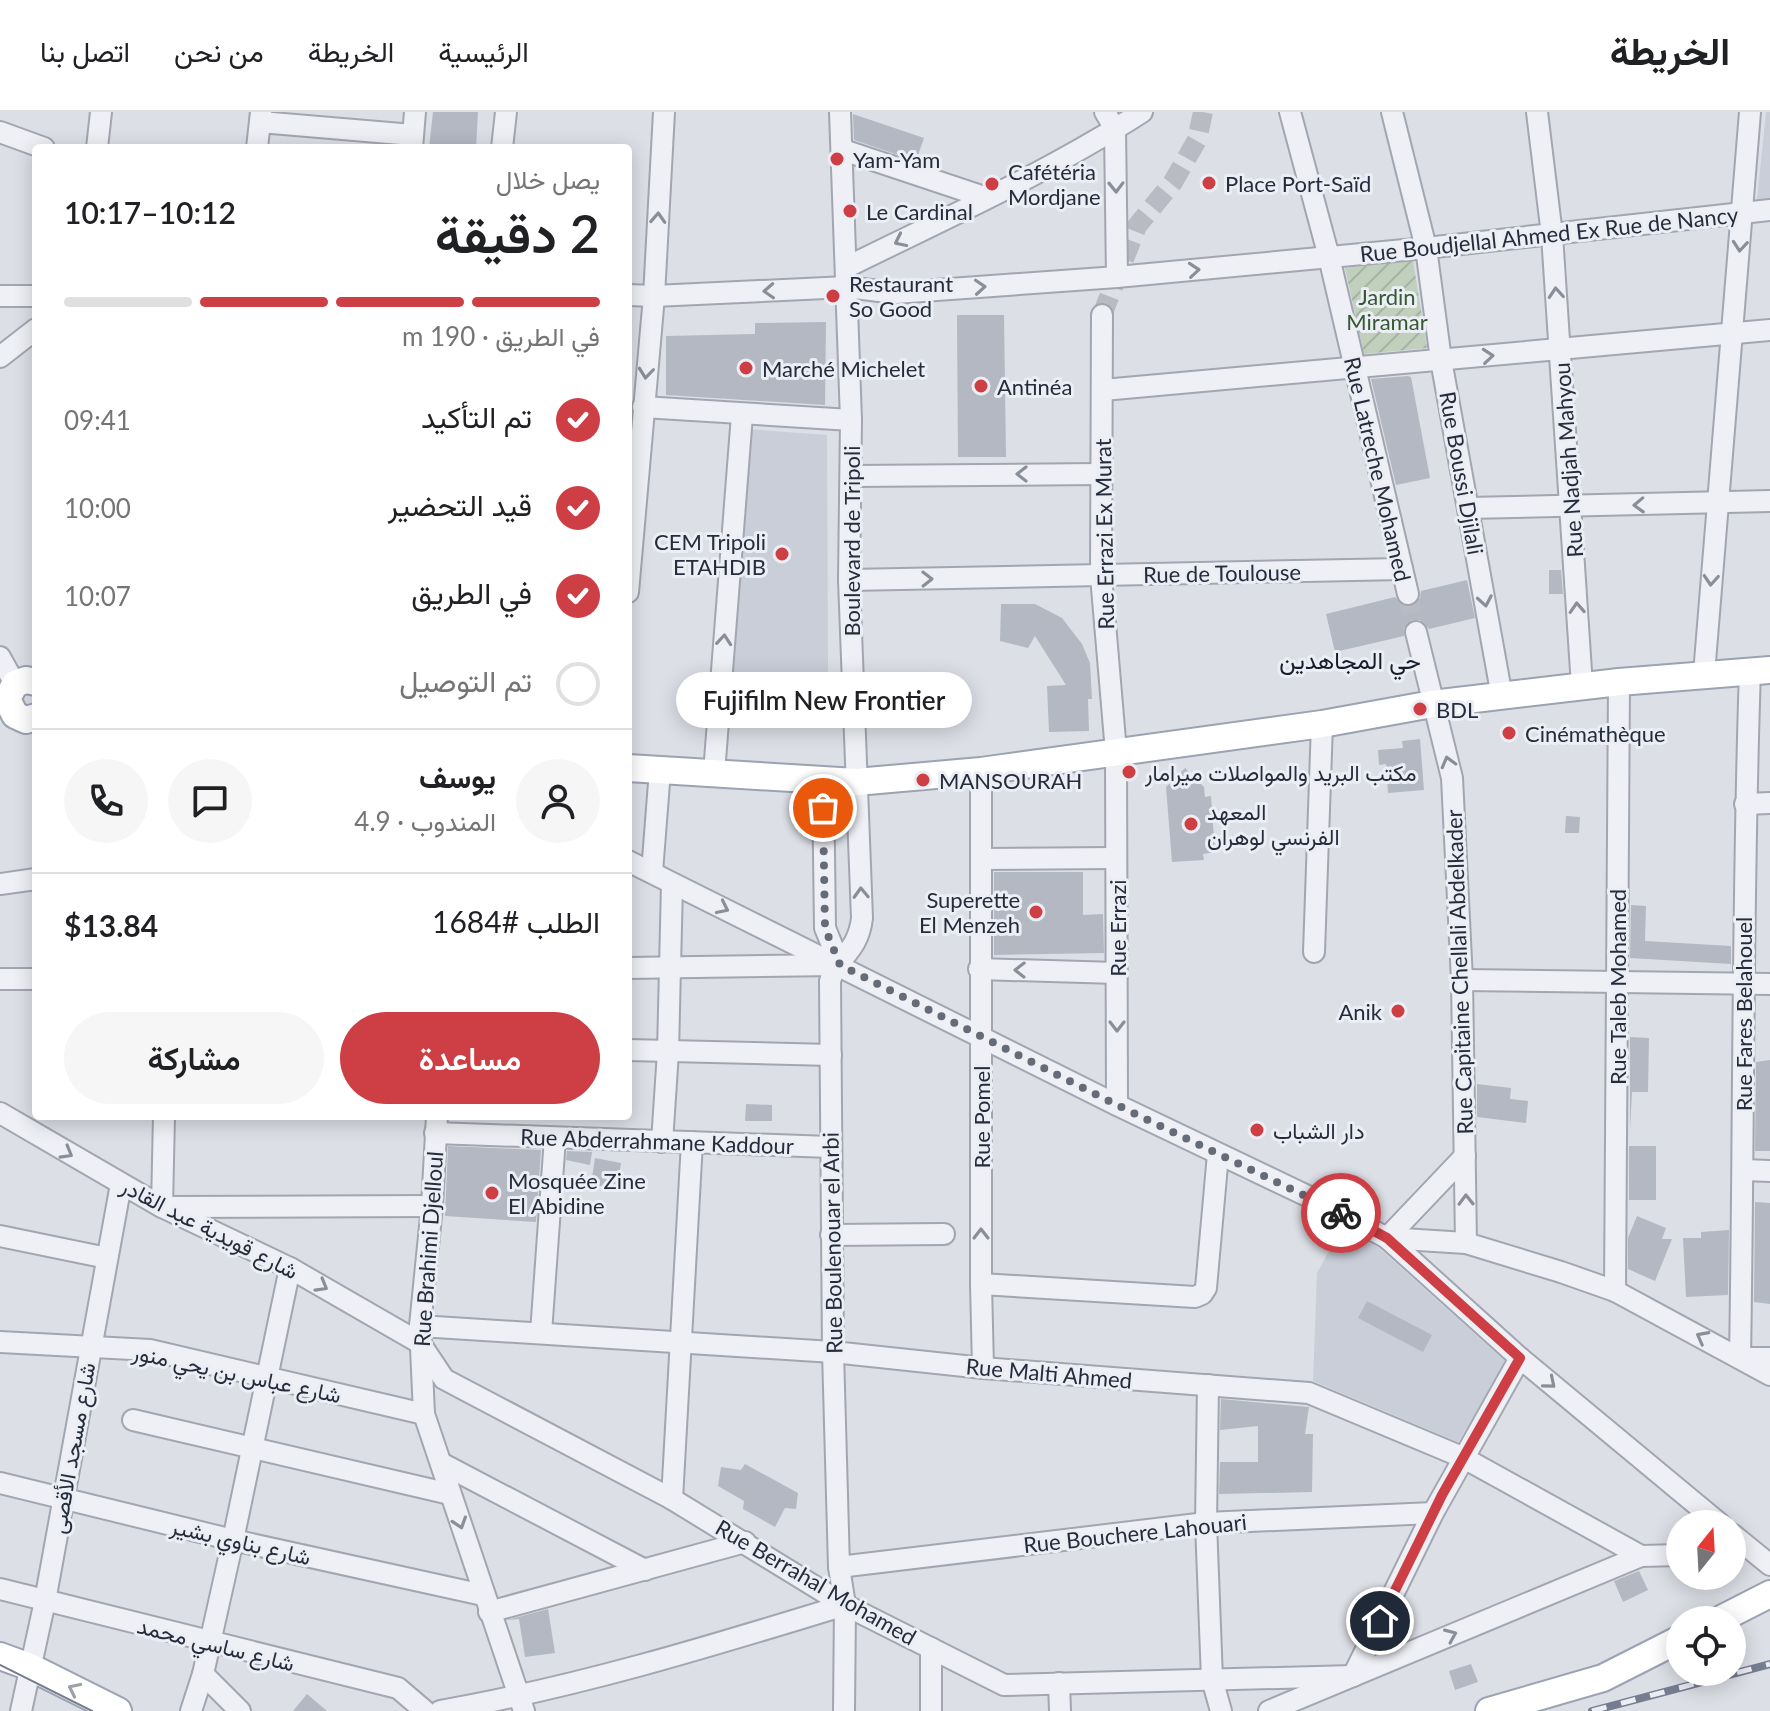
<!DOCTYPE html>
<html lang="ar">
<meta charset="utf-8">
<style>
:root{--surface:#fff;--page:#f6f6f6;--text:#202124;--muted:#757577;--line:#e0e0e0;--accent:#ce3f45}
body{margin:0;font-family:Lato,Vazirmatn,sans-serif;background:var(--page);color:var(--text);direction:rtl;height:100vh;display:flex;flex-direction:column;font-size:30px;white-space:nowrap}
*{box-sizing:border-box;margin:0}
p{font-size:26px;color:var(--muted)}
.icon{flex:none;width:44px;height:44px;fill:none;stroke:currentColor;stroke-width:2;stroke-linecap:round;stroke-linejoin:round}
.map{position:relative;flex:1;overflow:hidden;direction:ltr}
.panel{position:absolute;left:32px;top:32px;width:600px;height:976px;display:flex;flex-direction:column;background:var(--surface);border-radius:8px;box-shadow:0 4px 20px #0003;direction:rtl}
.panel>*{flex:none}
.needle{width:52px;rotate:18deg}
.controls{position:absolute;left:1666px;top:1398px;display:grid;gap:16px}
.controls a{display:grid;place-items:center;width:80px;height:80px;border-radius:50%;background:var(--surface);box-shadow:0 4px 20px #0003;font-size:40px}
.pin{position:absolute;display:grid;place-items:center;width:68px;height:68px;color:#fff;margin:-34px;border:4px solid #fff;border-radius:50%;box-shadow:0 2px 8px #0007}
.courier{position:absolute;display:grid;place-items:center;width:80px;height:80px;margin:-40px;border:6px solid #ce3f45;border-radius:50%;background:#fff;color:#222;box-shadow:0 2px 10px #0007}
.bubble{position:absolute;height:56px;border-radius:28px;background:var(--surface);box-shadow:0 4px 20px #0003;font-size:26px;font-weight:600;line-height:56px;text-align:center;direction:rtl}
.summary em{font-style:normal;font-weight:600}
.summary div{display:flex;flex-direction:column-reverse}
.summary{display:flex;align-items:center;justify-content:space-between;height:136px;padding:0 32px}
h1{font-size:52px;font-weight:600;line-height:60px}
.bar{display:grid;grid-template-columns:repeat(4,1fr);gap:12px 8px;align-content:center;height:96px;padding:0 32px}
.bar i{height:10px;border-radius:6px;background:var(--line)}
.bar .active{background:var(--accent)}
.bar p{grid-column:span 4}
.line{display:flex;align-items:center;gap:20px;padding:0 32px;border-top:2px solid var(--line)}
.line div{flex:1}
.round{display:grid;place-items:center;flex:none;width:84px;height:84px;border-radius:42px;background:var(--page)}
ol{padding:0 32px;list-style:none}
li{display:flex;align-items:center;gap:24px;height:88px}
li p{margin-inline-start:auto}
li .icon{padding:8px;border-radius:50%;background:var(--accent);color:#fff;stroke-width:4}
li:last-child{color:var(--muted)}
li i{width:44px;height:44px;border:4px solid var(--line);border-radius:50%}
.primary-button{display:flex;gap:16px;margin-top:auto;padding:16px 32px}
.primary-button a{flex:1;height:92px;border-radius:48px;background:var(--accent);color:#fff;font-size:32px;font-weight:600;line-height:92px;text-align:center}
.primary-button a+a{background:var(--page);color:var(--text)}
header{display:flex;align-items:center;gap:48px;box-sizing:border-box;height:112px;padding:0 40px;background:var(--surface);border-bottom:2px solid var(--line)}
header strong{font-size:38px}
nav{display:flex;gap:44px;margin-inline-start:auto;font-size:28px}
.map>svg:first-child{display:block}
.built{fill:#caced8}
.garden{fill:url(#garden-furrows)}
.building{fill:#b3b8c3}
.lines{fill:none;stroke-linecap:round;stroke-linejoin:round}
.minor-tunnel{stroke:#b8bbc4;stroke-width:20;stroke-dasharray:20 10;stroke-linecap:butt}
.minor-casing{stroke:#a2a6b0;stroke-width:24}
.major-casing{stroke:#9ba2b2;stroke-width:30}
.minor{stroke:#eff0f5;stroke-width:20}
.major{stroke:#fff;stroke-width:26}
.tram{stroke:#767d90;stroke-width:2}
.rail-casing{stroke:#767d90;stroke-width:8}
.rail{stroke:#ebeef4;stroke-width:5;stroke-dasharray:15;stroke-linecap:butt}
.oneway{stroke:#8a8e98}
.oneway2{stroke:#9da0a7}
.done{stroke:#666b78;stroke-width:8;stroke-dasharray:0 14.4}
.route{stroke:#ce3f45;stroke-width:10}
.poi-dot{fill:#ce3f45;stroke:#ebeef4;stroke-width:3}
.labels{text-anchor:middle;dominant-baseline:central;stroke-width:6;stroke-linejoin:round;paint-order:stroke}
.poi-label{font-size:22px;fill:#262c3c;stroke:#ebeef4;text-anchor:start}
.street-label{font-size:22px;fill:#262c3c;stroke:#ebeef4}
.park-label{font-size:22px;fill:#365833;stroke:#ebeef4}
.neighbourhood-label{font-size:24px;fill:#181d2d;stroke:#ebeef4}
</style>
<header>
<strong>الخريطة</strong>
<nav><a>الرئيسية</a><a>الخريطة</a><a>من نحن</a><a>اتصل بنا</a></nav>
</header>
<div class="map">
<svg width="1770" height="1599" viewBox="0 0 1770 1599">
<defs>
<pattern id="garden-furrows" width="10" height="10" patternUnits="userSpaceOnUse" patternTransform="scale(2)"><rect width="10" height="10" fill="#c0d0bd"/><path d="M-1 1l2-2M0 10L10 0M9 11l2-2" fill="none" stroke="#a5b3a3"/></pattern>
</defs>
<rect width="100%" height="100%" fill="#dcdfe6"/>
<g class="built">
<polygon points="1766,0 1770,0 1770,87 1757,88"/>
<polygon points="747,317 827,323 828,561 725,576"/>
<polygon points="1343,1114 1379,1136 1507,1251 1458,1330 1313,1269 1317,1161"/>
</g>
<polygon class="garden" points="1413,148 1427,236 1364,242 1345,156"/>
<g class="building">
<polygon points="433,0 478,0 476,36 429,36"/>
<polygon points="853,2 924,26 916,49 854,28"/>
<polygon points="957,203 1004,203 1006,345 958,345"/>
<polygon points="826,210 825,293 666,283 666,224 755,222 755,211"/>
<polygon points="1408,264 1411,265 1430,366 1396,373 1371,267"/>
<polygon points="1549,458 1561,458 1563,482 1549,482"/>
<polygon points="1467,468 1475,506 1429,517 1420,508 1412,508 1404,516 1404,524 1335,540 1326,502 1395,485 1404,494 1412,494 1420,486 1421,479"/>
<polygon points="1001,492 1035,492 1062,506 1082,532 1090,551 1092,587 1088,587 1089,619 1049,620 1047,574 1066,573 1035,524 1028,536 1000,529"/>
<polygon points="1420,627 1424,678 1388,681 1386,652 1379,653 1378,638 1403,636 1402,629"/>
<polygon points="1185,656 1204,675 1205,685 1211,684 1215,740 1203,742 1204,748 1172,750 1166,675"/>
<polygon points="1566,704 1580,705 1579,721 1565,721"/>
<polygon points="994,760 1083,760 1083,803 1103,802 1104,841 994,843"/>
<polygon points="1631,793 1646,794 1645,829 1731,834 1731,852 1630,846"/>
<polygon points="1630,925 1649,926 1648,980 1632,980 1630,1018"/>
<polygon points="1770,948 1770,1039 1755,1039 1756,950"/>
<polygon points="1477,972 1511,976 1510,987 1528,989 1526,1011 1477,1005"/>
<polygon points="746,992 772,993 772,1009 745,1009"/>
<polygon points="448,1034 541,1038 536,1110 445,1104"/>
<rect x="1629" y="1034" width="27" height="54"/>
<polygon points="567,1039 592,1040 590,1053 566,1048"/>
<polygon points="595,1046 621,1051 617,1077 591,1072"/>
<polygon points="1755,1090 1770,1091 1770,1192 1754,1190"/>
<polygon points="1637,1104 1666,1116 1662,1127 1672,1127 1655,1169 1628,1157 1628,1126"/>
<polygon points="1729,1118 1728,1183 1686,1185 1683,1126 1701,1126 1701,1120"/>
<polygon points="1367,1189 1432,1223 1423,1240 1358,1206"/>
<polygon points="1221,1287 1309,1295 1305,1322 1313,1322 1312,1380 1219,1382 1220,1350 1258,1350 1258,1314 1220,1318"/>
<polygon points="745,1352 798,1381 796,1397 785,1396 775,1415 743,1397 744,1389 718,1374 721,1355 741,1358"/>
<polygon points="1639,1459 1648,1478 1623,1490 1614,1469"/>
<polygon points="548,1497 555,1541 525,1545 519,1507 507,1508"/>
<polygon points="1471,1552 1478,1570 1455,1578 1449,1559"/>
<polygon points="307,1582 327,1599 293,1599"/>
</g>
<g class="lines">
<g class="minor-tunnel">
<polyline points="1102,203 1137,114 1173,70 1197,28 1203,0"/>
<polyline points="1408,482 1416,520"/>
</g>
<defs>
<g id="minor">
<path d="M840,0L851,308L849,468L862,806C858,841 836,845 830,869L833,1240L839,1455L845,1493L844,1599"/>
<polyline points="1105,0 1115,17 1117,165"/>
<polyline points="1290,0 1329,145 1408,482"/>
<polyline points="1392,0 1426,136 1441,248 1502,585"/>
<polyline points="1537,0 1552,123 1582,574"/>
<polyline points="260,10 413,23"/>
<polyline points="0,20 44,36"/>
<polyline points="97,36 101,0"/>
<polyline points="257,36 261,0"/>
<polyline points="412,36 415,0"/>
<polyline points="502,36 506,0"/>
<polyline points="843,38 987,86"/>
<path d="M847,155C946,106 1049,60 1142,0"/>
<polyline points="628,183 654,184 847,175 895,181 1117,165 1426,136 1770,98"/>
<polyline points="0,184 36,184"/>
<polyline points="1102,203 1101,464 1116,640 1117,993"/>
<polyline points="0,245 36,217"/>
<polyline points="1103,278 1770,218"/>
<polyline points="643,295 851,308"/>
<polyline points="852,364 1100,362"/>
<polyline points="1468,396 1770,389"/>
<polyline points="849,468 1402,457"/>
<polyline points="628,480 654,184 664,0"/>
<polyline points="1416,520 1452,666 1462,868 1466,1131"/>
<polyline points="0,545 15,572"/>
<path d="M1750,559C1742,788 1744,1016 1740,1246H1770"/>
<polyline points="1704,562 1750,0"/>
<polyline points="981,659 981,1172 983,1256"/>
<polyline points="714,661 742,303"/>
<polyline points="823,668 825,816 840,853"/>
<polyline points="1745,692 1770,691"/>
<polyline points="981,747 1116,746"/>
<polyline points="628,749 1117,993 1322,1091 1387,1126 1520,1246 1720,1412"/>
<polyline points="652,760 660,658"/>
<polyline points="0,772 36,767"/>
<polyline points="1314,840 1322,612"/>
<polyline points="628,856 836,853"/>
<polyline points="979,857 1117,861"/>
<polyline points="0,867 36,867"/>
<polyline points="1462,868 1770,872"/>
<polyline points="628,938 831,943"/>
<polyline points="0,1001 162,1095 290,1156 420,1231 444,1267 672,1387 845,1493 1004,1573 1353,1564"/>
<polyline points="164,1004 162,1095 432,1094"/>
<polyline points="437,1004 432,1094 420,1214 424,1302 524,1599"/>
<polyline points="435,1021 830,1035"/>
<polyline points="662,1030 668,940 672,772"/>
<polyline points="1743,1058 1770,1059"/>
<polyline points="831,1123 944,1122"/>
<polyline points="0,1124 107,1146"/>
<polyline points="1387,1126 1466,1131 1561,1160 1615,1179 1770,1263"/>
<polyline points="1387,1126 1465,1044"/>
<polyline points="981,1172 1195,1185 1202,1182 1206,1176 1218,1042"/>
<polyline points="1615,1179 1619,570"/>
<polyline points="420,1214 833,1240 983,1256 1309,1281 1462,1345 1641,1444"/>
<polyline points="541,1221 555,1026"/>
<polyline points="0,1230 150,1238 424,1302"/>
<polyline points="1208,1273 1206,1411 1212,1567 1221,1599"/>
<polyline points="133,1308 450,1382"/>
<polyline points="441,1351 645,1458"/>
<polyline points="0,1371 233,1428 483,1483"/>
<polyline points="672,1387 692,1030"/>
<polyline points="1732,1422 1770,1453"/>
<polyline points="839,1455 1206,1411 1433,1401"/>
<polyline points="0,1477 398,1576 425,1599"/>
<polyline points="489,1500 745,1430"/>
<polyline points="931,1536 931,1599"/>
<polyline points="203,1562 240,1599"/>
<polyline points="1353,1564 1433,1401 1520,1246"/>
<polyline points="1059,1571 1060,1599"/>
<polyline points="21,1599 45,1489 121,1072"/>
<polyline points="191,1599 203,1562 233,1428 290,1156"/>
<path d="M440,1599C578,1575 711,1534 845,1493"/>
<polyline points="1269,1599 1641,1444 1680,1443"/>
</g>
<g id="major">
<polyline points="36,570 26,568 15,572 7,587 15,603 26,608 36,605"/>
<polyline points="628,656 856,670 981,659 1322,612 1432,592 1619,570 1770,558"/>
<polyline points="1719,1508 1770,1482"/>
<polyline points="0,1544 30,1555 118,1599"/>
<polyline points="1489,1599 1603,1566 1680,1527"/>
</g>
</defs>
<use href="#minor" class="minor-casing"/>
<use href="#major" class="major-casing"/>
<use href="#minor" class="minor"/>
<use href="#major" class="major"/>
<polyline class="tram" points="0,1553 92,1599"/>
<defs>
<polyline id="rail" points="1592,1599 1770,1552"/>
</defs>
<use href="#rail" class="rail-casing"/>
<use href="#rail" class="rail"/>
</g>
<defs><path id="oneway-chevron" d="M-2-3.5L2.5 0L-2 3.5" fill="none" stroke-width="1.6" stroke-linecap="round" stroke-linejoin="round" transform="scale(2)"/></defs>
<g class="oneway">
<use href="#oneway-chevron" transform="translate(1116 75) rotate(89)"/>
<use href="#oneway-chevron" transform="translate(658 106) rotate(-87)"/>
<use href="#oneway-chevron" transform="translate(900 129) rotate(154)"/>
<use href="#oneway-chevron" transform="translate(1740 134) rotate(95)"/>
<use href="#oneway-chevron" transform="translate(1194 158) rotate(-5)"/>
<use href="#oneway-chevron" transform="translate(980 175) rotate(-4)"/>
<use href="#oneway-chevron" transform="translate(769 179) rotate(177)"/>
<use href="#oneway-chevron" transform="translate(1556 181) rotate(-94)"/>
<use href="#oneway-chevron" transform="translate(1488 244) rotate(-5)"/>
<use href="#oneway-chevron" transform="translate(646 261) rotate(96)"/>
<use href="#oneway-chevron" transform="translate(1022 362) rotate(180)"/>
<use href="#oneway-chevron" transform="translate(1639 393) rotate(178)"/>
<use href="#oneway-chevron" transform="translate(927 467) rotate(-1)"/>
<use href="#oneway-chevron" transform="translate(1711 468) rotate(94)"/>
<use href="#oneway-chevron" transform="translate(1485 489) rotate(80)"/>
<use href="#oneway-chevron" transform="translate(1577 496) rotate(-93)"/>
<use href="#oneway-chevron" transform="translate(724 528) rotate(-85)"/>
<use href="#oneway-chevron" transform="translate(1448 650) rotate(-105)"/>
<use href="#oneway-chevron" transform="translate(861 781) rotate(-92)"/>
<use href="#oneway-chevron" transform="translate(723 796) rotate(26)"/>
<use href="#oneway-chevron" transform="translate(1020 858) rotate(-179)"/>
<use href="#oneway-chevron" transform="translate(1117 914) rotate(90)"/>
<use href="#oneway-chevron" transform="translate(67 1041) rotate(30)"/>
<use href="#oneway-chevron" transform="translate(1466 1088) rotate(-91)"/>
<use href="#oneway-chevron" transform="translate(981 1122) rotate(-90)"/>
<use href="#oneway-chevron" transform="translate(322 1174) rotate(30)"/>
<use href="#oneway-chevron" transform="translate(1702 1225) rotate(-152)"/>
<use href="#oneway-chevron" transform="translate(1550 1271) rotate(40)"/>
<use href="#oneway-chevron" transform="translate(460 1411) rotate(72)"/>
<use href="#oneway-chevron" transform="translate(1451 1523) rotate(-23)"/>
</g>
<use class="oneway2" href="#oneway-chevron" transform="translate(74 1577) rotate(-154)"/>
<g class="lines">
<polyline class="done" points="823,696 825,816 840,853 1117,993 1341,1101"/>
<polyline class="route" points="1341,1101 1387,1126 1520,1246 1442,1383 1380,1509"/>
</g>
<g class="poi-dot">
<circle cx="837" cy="47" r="8"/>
<circle cx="1209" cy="71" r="8"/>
<circle cx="992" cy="72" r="8"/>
<circle cx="850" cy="99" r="8"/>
<circle cx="833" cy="184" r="8"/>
<circle cx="746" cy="256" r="8"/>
<circle cx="981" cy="274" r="8"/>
<circle cx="782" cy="442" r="8"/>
<circle cx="1420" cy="597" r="8"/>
<circle cx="1509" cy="621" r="8"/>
<circle cx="1129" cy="660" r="8"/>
<circle cx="923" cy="668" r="8"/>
<circle cx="1191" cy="712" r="8"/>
<circle cx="1036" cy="800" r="8"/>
<circle cx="1398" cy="899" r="8"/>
<circle cx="1257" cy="1018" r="8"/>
<circle cx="492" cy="1081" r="8"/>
</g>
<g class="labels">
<g class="poi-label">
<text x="853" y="47">Yam-Yam</text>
<text x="1008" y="59">Cafétéria<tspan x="1008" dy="25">Mordjane</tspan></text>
<text x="1225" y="71">Place Port-Saïd</text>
<text x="866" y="99">Le Cardinal</text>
<text x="849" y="171">Restaurant<tspan x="849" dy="25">So Good</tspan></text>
<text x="762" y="256">Marché Michelet</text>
<text x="997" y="274">Antinéa</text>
<text x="766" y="429" text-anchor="end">CEM Tripoli<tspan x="766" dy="25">ETAHDIB</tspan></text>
<text x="1436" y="597">BDL</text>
<text x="1525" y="621">Cinémathèque</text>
<text x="1145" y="660">مكتب البريد والمواصلات ميرامار</text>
<text x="939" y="668">MANSOURAH</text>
<text x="1207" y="699">المعهد<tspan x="1207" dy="25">الفرنسي لوهران</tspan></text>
<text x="1020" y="787" text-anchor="end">Superette<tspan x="1020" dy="25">El Menzeh</tspan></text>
<text x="1382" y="899" text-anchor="end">Anik</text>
<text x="1273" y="1018">دار الشباب</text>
<text x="508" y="1068">Mosquée Zine<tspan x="508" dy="25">El Abidine</tspan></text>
</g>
<g class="street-label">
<text transform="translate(1549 122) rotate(-6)">Rue Boudjellal Ahmed Ex Rue de Nancy</text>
<text transform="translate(1568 348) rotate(-94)">Rue Nadjah Mahyou</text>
<text transform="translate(1378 357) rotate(77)">Rue Latreche Mohamed</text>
<text transform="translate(1462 361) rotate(80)">Rue Boussi Djilali</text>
<text transform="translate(1104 422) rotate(-91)">Rue Errazi Ex Murat</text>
<text transform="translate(851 429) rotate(-90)">Boulevard de Tripoli</text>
<text transform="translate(1222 461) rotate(-1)">Rue de Toulouse</text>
<text transform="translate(1117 816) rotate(-90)">Rue Errazi</text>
<text transform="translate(1459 860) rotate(-92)">Rue Capitaine Chellali Abdelkader</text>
<text transform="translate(1617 875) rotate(-90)">Rue Taleb Mohamed</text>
<text transform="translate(1743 902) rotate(-90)">Rue Fares Belahouel</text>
<text transform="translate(981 1005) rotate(-90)">Rue Pomel</text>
<text transform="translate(657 1029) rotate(2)">Rue Abderrahmane Kaddour</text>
<text transform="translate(210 1116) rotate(27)">شارع قويدية عبد القادر</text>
<text transform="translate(832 1131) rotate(-91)">Rue Boulenouar el Arbi</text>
<text transform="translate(428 1137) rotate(-86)">Rue Brahimi Djelloul</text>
<text transform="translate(237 1261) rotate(12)">شارع عباس بن يحي منور</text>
<text transform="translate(1049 1261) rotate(5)">Rue Malti Ahmed</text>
<text transform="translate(72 1336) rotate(-80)">شارع مسجد الأقصى</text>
<text transform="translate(1135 1421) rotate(-6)">Rue Bouchere Lahouari</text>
<text transform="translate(241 1429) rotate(13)">شارع بناوي بشير</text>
<text transform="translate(816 1470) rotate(30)">Rue Berrahal Mohamed</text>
<text transform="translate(216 1532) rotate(14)">شارع ساسي محمد</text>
</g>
<g class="park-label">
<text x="1387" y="184">Jardin<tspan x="1387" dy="25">Miramar</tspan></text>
</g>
<g class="neighbourhood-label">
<text x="1350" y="547">حي المجاهدين</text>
</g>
</g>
</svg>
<div class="controls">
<a><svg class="needle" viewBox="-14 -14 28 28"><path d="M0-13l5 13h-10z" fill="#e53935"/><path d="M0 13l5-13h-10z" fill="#757577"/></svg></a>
<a><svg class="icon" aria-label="locate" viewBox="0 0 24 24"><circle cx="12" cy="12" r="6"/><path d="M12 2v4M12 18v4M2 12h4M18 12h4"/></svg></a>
</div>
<div class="pin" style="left:823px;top:696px;background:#ea580c"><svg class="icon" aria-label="bag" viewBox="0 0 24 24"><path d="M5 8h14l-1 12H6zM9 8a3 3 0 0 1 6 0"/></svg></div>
<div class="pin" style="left:1380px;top:1509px;background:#1f2937"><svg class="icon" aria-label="home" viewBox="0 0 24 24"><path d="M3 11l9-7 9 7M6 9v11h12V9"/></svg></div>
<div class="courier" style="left:1341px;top:1101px"><svg class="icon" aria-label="bike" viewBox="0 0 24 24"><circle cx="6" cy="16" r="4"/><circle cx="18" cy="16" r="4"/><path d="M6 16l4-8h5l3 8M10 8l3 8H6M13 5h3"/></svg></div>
<div class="bubble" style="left:676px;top:560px;width:296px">Fujifilm New Frontier</div>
<section class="panel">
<div class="summary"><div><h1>2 دقيقة</h1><p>يصل خلال</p></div><em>10:12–10:17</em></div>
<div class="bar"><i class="active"></i><i class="active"></i><i class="active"></i><i></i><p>في الطريق · 190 m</p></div>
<ol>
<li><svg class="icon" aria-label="check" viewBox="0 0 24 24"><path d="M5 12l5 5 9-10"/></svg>تم التأكيد<p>09:41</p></li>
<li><svg class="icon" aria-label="check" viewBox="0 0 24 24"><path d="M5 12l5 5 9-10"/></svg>قيد التحضير<p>10:00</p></li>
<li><svg class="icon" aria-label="check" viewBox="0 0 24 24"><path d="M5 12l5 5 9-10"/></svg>في الطريق<p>10:07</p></li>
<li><i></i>تم التوصيل</li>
</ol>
<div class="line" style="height:144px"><a class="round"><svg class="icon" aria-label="person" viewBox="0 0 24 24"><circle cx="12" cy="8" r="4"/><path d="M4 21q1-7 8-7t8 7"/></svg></a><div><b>يوسف</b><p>المندوب · 4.9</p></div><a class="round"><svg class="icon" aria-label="chat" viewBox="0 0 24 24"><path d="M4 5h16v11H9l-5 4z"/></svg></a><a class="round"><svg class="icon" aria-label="phone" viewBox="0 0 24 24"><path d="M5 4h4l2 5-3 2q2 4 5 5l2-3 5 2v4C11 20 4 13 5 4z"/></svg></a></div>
<div class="line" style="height:104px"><div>الطلب #1684</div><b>$13.84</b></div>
<div class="primary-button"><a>مساعدة</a><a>مشاركة</a></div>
</section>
</div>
